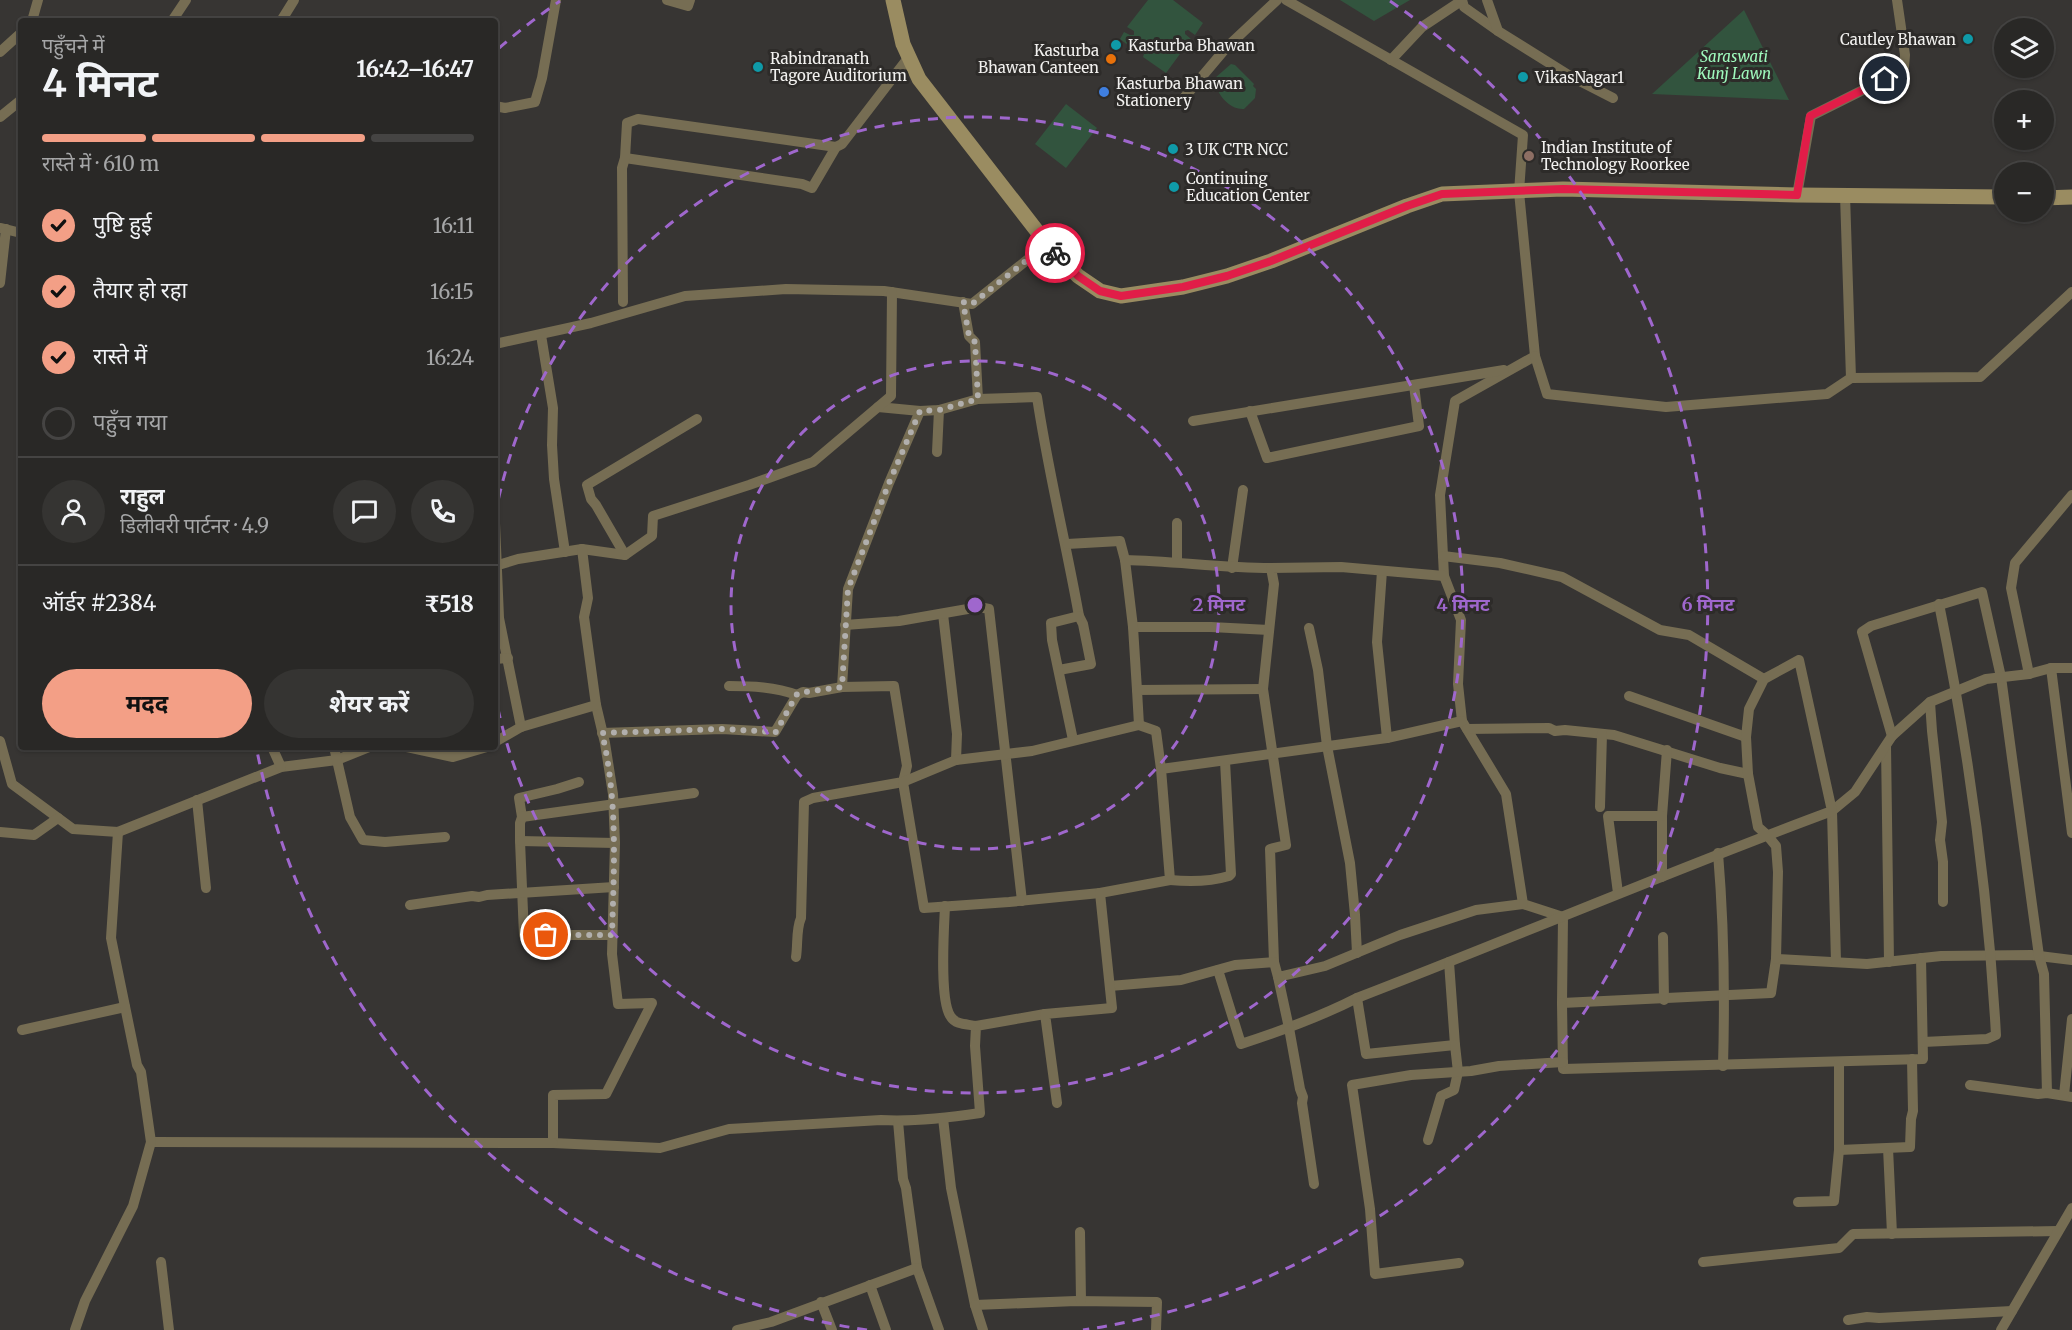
<!DOCTYPE html>
<html lang="hi">
<meta charset="utf-8">
<style>
:root{--surface:#292826;--page:#353432;--text:#f1f3f6;--muted:#a5a6a7;--line:#454443;--accent:#f39f86}
body{margin:0;font-family:Merriweather,"Noto Sans Devanagari",serif;background:var(--page);color:var(--text);height:100vh;display:flex;flex-direction:column;font-size:22px;white-space:nowrap}
*{box-sizing:border-box;margin:0}
p{font-size:20px;color:var(--muted)}
.icon{flex:none;width:33px;height:33px;fill:none;stroke:currentColor;stroke-width:2;stroke-linecap:round;stroke-linejoin:round}
.map{position:relative;flex:1;overflow:hidden}
.details{position:absolute;left:18px;top:18px;width:480px;height:732px;display:flex;flex-direction:column;background:var(--surface);border-radius:6px;box-shadow:0 2px 4px #0004,0 0 0 2px var(--line)}
.details>*{flex:none}
.buttons{position:absolute;left:1994px;top:18px;display:grid;gap:12px}
.buttons a{display:grid;place-items:center;width:60px;height:60px;border-radius:50%;background:var(--surface);box-shadow:0 2px 4px #0004,0 0 0 2px var(--line);font-size:30px}
.pin{position:absolute;display:grid;place-items:center;width:51px;height:51px;color:#fff;margin:-26px;border:3px solid #fff;border-radius:50%;box-shadow:0 2px 6px #0007}
.courier{position:absolute;display:grid;place-items:center;width:60px;height:60px;margin:-30px;border:4px solid #e11d48;border-radius:50%;background:#fff;color:#222;box-shadow:0 2px 8px #0007}
.overview em{font-style:normal;font-weight:700}
.overview div{display:flex;flex-direction:column-reverse}
.overview{display:flex;align-items:center;justify-content:space-between;height:102px;padding:0 24px}
h1{font-size:39px;font-weight:700;line-height:45px}
.bar{display:grid;grid-template-columns:repeat(4,1fr);gap:9px 6px;align-content:center;height:72px;padding:0 24px}
.bar i{height:8px;border-radius:4px;background:var(--line)}
.bar .active{background:var(--accent)}
.bar p{grid-column:span 4}
.line{display:flex;align-items:center;gap:15px;padding:0 24px;border-top:2px solid var(--line)}
.line div{flex:1}
.round{display:grid;place-items:center;flex:none;width:63px;height:63px;border-radius:32px;background:var(--page)}
ol{padding:0 24px;list-style:none}
li{display:flex;align-items:center;gap:18px;height:66px}
li p{margin-inline-start:auto}
li .icon{padding:6px;border-radius:50%;background:var(--accent);color:#111;stroke-width:4}
li:last-child{color:var(--muted)}
li i{width:33px;height:33px;border:3px solid var(--line);border-radius:50%}
.button{display:flex;gap:12px;margin-top:auto;padding:12px 24px}
.button a{flex:1;height:69px;border-radius:36px;background:var(--accent);color:#111;font-size:24px;font-weight:700;line-height:69px;text-align:center}
.button a+a{background:var(--page);color:var(--text)}
.map>svg:first-child{display:block}
.garden{fill:#32543e}
.lines{fill:none;stroke-linecap:round;stroke-linejoin:round}
.street{stroke:#766d53;stroke-width:10}
.secondary{stroke:#9a8c61;stroke-width:15}
.done{stroke:#b1afad;stroke-width:6;stroke-dasharray:0 10.8}
.route{stroke:#e11d48;stroke-width:8}
.ring{fill:none;stroke:#9f67cd;stroke-width:3;stroke-dasharray:10 8}
.culture-dot{fill:#0f9aa8;stroke:#2d2b29;stroke-width:2}
.food-dot{fill:#e8710a;stroke:#2d2b29;stroke-width:2}
.shop-dot{fill:#3f7fe0;stroke:#2d2b29;stroke-width:2}
.education-dot{fill:#8d6e63;stroke:#2d2b29;stroke-width:2}
.labels{text-anchor:middle;dominant-baseline:central;stroke-width:6;stroke-linejoin:round;paint-order:stroke}
.poi-label{font-size:15px;fill:#f2f1ef;stroke:#2d2b29;text-anchor:start}
.park-label{font-size:15px;font-style:italic;fill:#9ffabd;stroke:#2d2b29}
.centre{fill:#9f67cd;stroke:#2d2b29;stroke-width:3}
.ring-label{font-size:18px;text-anchor:middle;font-weight:bold;fill:#9f67cd;stroke:#2d2b29;stroke-width:6;stroke-linejoin:round;paint-order:stroke}
</style>
<div class="map">
<svg width="2072" height="1330" viewBox="0 0 2072 1330">
<rect width="100%" height="100%" fill="#373533"/>
<g class="garden">
<polygon points="1148,0 1173,0 1203,23 1195,35 1188,30 1185,31 1185,34 1191,39 1166,73 1143,57 1144,54 1136,48 1134,50 1120,39 1124,32 1130,35 1134,35 1134,31 1127,27"/>
<polygon points="1340,0 1410,0 1374,21"/>
<polygon points="1744,10 1789,100 1652,94"/>
<path d="M1231,64L1235,65L1254,84L1253,86L1256,89L1255,98L1244,109C1229,110 1215,93 1215,78Z"/>
<polygon points="1066,104 1097,128 1066,168 1035,144"/>
</g>
<g class="lines">
<g class="street">
<polyline points="667,0 688,6 690,0"/>
<polyline points="1286,0 1523,135 1519,192 1535,356 1455,401 1440,495 1444,576 1461,620 1458,684 1462,721 1506,794 1523,904 1563,917 1562,1003 1771,993 1776,959 1867,964 1941,956 2031,955 2072,960"/>
<polyline points="1462,0 1464,7 1498,31"/>
<polyline points="1487,0 1498,31 1570,76 1613,98"/>
<polyline points="32,21 38,0"/>
<polyline points="172,21 186,0"/>
<polyline points="281,21 294,0"/>
<polyline points="0,52 21,33"/>
<polyline points="1391,60 1422,27 1461,1"/>
<polyline points="1183,99 1226,48 1277,0"/>
<polyline points="495,106 505,108 535,102 542,78 556,0"/>
<polyline points="0,117 21,100"/>
<polyline points="625,158 802,184 812,188 836,147 842,144 908,58"/>
<polyline points="1797,195 1811,116 1885,79 1904,67 1905,55 1897,0"/>
<polyline points="1,228 21,233"/>
<polyline points="0,283 6,229"/>
<polyline points="623,302 622,168 625,158 627,123 638,119 836,147"/>
<polyline points="963,302 969,336 975,342 978,399"/>
<polyline points="541,335 553,408 552,445 554,479 565,552"/>
<polyline points="495,344 591,323 685,296 786,289 884,291 972,304 1047,244"/>
<polyline points="1535,356 1547,394 1666,407 1827,394 1851,378 1845,195"/>
<polyline points="1851,378 1980,377 2072,292"/>
<path d="M878,407L920,411L939,410L978,399L1037,397C1048,471 1066,543 1079,616L1083,624L1091,664L1059,670"/>
<polyline points="1250,411 1267,458 1419,426 1414,385"/>
<polyline points="1193,421 1504,370"/>
<polyline points="937,452 939,410"/>
<polyline points="495,523 499,618 521,727"/>
<polyline points="1177,523 1177,561"/>
<polyline points="1067,544 1120,541 1125,560"/>
<polyline points="625,555 596,505 591,499 587,485 697,419"/>
<polyline points="1443,556 1500,563 1562,577 1660,630 1689,635 1764,679"/>
<polyline points="495,566 518,559 582,549 625,555 652,536 653,516 749,485 813,462 891,396 892,292"/>
<polyline points="1232,568 1243,490"/>
<polyline points="1382,571 1377,642 1387,738"/>
<polyline points="943,614 957,734 956,760"/>
<polyline points="845,625 899,621 979,607 989,609 1022,901"/>
<polyline points="1133,627 1211,627 1269,630"/>
<polyline points="1309,628 1318,670 1327,746 1350,863 1355,915 1357,953"/>
<polyline points="495,659 508,658"/>
<polyline points="2051,668 2072,833"/>
<polyline points="2029,674 2011,588 2015,563 2072,495"/>
<path d="M729,686C752,686 775,687 797,695"/>
<polyline points="842,687 848,589 889,483 920,411"/>
<path d="M1137,690L1133,627L1125,560C1174,561 1222,568 1271,568"/>
<polyline points="1629,696 1746,737"/>
<polyline points="1930,702 1932,731 1942,822 1940,840 1943,862 1943,902"/>
<path d="M596,705L605,743L613,794L615,843L612,954L618,1004L652,1003L606,1094L553,1095V1143L660,1148L729,1129L881,1120C914,1122 947,1118 980,1113L975,1046L976,1026L1045,1014"/>
<polyline points="1139,725 1137,690 1263,689"/>
<polyline points="1467,729 1549,728 1555,731 1565,730 1614,735 1720,768 1748,774"/>
<path d="M602,733L722,729L775,732L797,695L803,692L809,693L842,687L894,686L907,766L903,782L813,798L804,802L801,918C796,929 798,944 796,957"/>
<polyline points="1892,736 1862,632 1871,626 1982,592 2001,677 2039,956 2044,974 2047,1093"/>
<polyline points="1073,740 1052,640 1051,623 1079,616"/>
<polyline points="0,741 12,784 73,829 118,832 281,767 337,760 369,747"/>
<polyline points="495,742 521,727 596,705 584,617 588,598 582,549"/>
<polyline points="1886,746 1889,962"/>
<polyline points="272,747 281,767"/>
<polyline points="334,747 350,817 363,840 385,842 445,837"/>
<polyline points="407,747 453,757 487,747"/>
<polyline points="579,782 557,789 519,798 522,817 520,823 520,841 524,935 612,935"/>
<polyline points="197,800 206,888"/>
<polyline points="1600,807 1602,734"/>
<polyline points="522,817 694,793"/>
<polyline points="0,832 34,835 58,818"/>
<polyline points="520,841 615,843"/>
<path d="M1718,853C1724,924 1725,994 1723,1066"/>
<polyline points="1662,877 1662,816 1667,750"/>
<path d="M1170,880C1190,882 1209,882 1229,876L1231,874L1225,761"/>
<polyline points="1100,893 1009,902 924,908 903,782 956,760 1032,751 1139,725 1156,731 1161,769"/>
<polyline points="1618,893 1608,816 1662,816"/>
<polyline points="410,905 472,896 479,897 487,895 614,887"/>
<path d="M945,906C944,928 939,1002 951,1017C956,1025 967,1024 976,1026"/>
<polyline points="1663,937 1664,1000"/>
<polyline points="1274,962 1270,849 1286,845 1263,689 1274,584 1271,568 1341,567 1444,576"/>
<polyline points="1836,962 1832,811 1855,792 1892,736 1930,702 1986,679 2029,674 2051,668 2072,668"/>
<path d="M1218,970L1241,1044C1281,1031 1320,1017 1357,998C1516,937 1672,870 1832,811L1799,660L1764,679L1749,709L1746,737L1748,774L1758,827L1767,835L1776,846L1778,872L1776,959"/>
<polyline points="1278,977 1289,1028 1300,1089 1303,1097 1302,1103 1314,1184"/>
<polyline points="1110,986 1181,980 1235,965 1274,962 1278,977 1325,966 1400,935 1476,910 1523,904"/>
<polyline points="1357,998 1366,1054 1455,1045 1449,962"/>
<polyline points="1562,1003 1563,1069 1923,1059 1921,958"/>
<polyline points="22,1030 125,1007"/>
<path d="M1923,1042L1987,1039L1996,1035C1988,891 1968,746 1939,604"/>
<polyline points="1970,1085 2038,1094 2047,1093 2072,1097"/>
<polyline points="2064,1095 2072,1019"/>
<polyline points="1057,1103 1045,1014 1112,1008 1100,893 1170,880 1161,769 1387,738 1462,721"/>
<polyline points="943,1118 951,1188 975,1305 1076,1301 1157,1302 1156,1330"/>
<polyline points="898,1121 903,1179 906,1188 917,1268 939,1330"/>
<polyline points="1428,1140 1441,1096 1454,1090 1458,1072 1455,1045"/>
<polyline points="151,1142 553,1143"/>
<polyline points="1888,1148 1892,1234"/>
<polyline points="1839,1150 1910,1147 1911,1119 1913,1111 1912,1059"/>
<polyline points="1798,1202 1834,1201 1839,1150 1839,1062"/>
<polyline points="1080,1232 1081,1301"/>
<polyline points="161,1262 169,1330"/>
<polyline points="1703,1262 1839,1248 1853,1234 2058,1231"/>
<polyline points="1459,1263 1375,1274 1370,1209 1352,1085 1411,1075 1471,1071 1499,1066 1563,1062"/>
<polyline points="870,1285 886,1330"/>
<polyline points="821,1302 832,1330"/>
<polyline points="975,1305 983,1330"/>
<polyline points="1848,1320 1867,1317 1879,1318 2012,1311"/>
<polyline points="75,1330 85,1301 133,1206 151,1142 141,1072 137,1065 111,938 118,832"/>
<polyline points="737,1330 771,1322 917,1268"/>
<polyline points="2001,1330 2072,1208"/>
</g>
<g class="secondary">
<polyline points="893,0 903,44 919,79 1047,244 1078,276 1100,291 1121,296 1183,287 1227,276 1271,261 1407,206 1442,194 1563,189 1797,195 2004,197"/>
<polyline points="2043,198 2072,197"/>
</g>
</g>
<g class="lines">
<path class="done" d="M546,935H612C614,867 618,800 602,733L722,729L776,732L797,694C805,691 831,689 842,687L848,589L889,483L920,411L939,410L978,399L975,342L969,336L963,302L972,304L1047,244L1055,253"/>
<polyline class="route" points="1055,253 1078,276 1100,291 1121,296 1183,287 1227,276 1271,261 1407,206 1442,194 1563,189 1797,195 1810,116 1885,79"/>
</g>
<g class="ring">
<circle cx="975" cy="605" r="244"/>
<path d="M495 516A488 488 0 1 1 495 694"/>
<path d="M867 1330A733 733 0 0 1 257 751M499 48A733 733 0 0 1 560 1M1390 1A733 733 0 0 1 1083 1330"/>
</g>
<g class="culture-dot">
<circle cx="1968" cy="39" r="6"/>
<circle cx="1116" cy="45" r="6"/>
<circle cx="758" cy="67" r="6"/>
<circle cx="1523" cy="77" r="6"/>
<circle cx="1173" cy="149" r="6"/>
<circle cx="1174" cy="187" r="6"/>
</g>
<circle class="food-dot" cx="1111" cy="59" r="6"/>
<circle class="shop-dot" cx="1104" cy="92" r="6"/>
<circle class="education-dot" cx="1529" cy="156" r="6"/>
<g class="labels">
<g class="poi-label">
<text x="1956" y="39" text-anchor="end">Cautley Bhawan</text>
<text x="1128" y="45">Kasturba Bhawan</text>
<text x="1099" y="50" text-anchor="end">Kasturba<tspan x="1099" dy="17">Bhawan Canteen</tspan></text>
<text x="770" y="58">Rabindranath<tspan x="770" dy="17">Tagore Auditorium</tspan></text>
<text x="1535" y="77">VikasNagar1</text>
<text x="1116" y="83">Kasturba Bhawan<tspan x="1116" dy="17">Stationery</tspan></text>
<text x="1541" y="147">Indian Institute of<tspan x="1541" dy="17">Technology Roorkee</tspan></text>
<text x="1185" y="149">3 UK CTR NCC</text>
<text x="1186" y="178">Continuing<tspan x="1186" dy="17">Education Center</tspan></text>
</g>
<g class="park-label">
<text x="1734" y="56">Saraswati<tspan x="1734" dy="17">Kunj Lawn</tspan></text>
</g>
</g>
<circle cx="975" cy="605" r="9" class="centre"/>
<g class="ring-label">
<text x="1219" y="611">2 मिनट</text>
<text x="1463" y="611">4 मिनट</text>
<text x="1708" y="611">6 मिनट</text>
</g>
</svg>
<div class="buttons">
<a><svg class="icon" aria-label="layers" viewBox="0 0 24 24"><path d="M12 4l9 5-9 5-9-5zM3 14l9 5 9-5"/></svg></a>
<a>+</a>
<a>−</a>
</div>
<div class="pin" style="left:546px;top:935px;background:#ea580c"><svg class="icon" aria-label="bag" viewBox="0 0 24 24"><path d="M5 8h14l-1 12H6zM9 8a3 3 0 0 1 6 0"/></svg></div>
<div class="pin" style="left:1885px;top:79px;background:#1f2937"><svg class="icon" aria-label="home" viewBox="0 0 24 24"><path d="M3 11l9-7 9 7M6 9v11h12V9"/></svg></div>
<div class="courier" style="left:1055px;top:253px"><svg class="icon" aria-label="bike" viewBox="0 0 24 24"><circle cx="6" cy="16" r="4"/><circle cx="18" cy="16" r="4"/><path d="M6 16l4-8h5l3 8M10 8l3 8H6M13 5h3"/></svg></div>
<section class="details">
<div class="overview"><div><h1>4 मिनट</h1><p>पहुँचने में</p></div><em>16:42–16:47</em></div>
<div class="bar"><i class="active"></i><i class="active"></i><i class="active"></i><i></i><p>रास्ते में · 610 m</p></div>
<ol>
<li><svg class="icon" aria-label="check" viewBox="0 0 24 24"><path d="M5 12l5 5 9-10"/></svg>पुष्टि हुई<p>16:11</p></li>
<li><svg class="icon" aria-label="check" viewBox="0 0 24 24"><path d="M5 12l5 5 9-10"/></svg>तैयार हो रहा<p>16:15</p></li>
<li><svg class="icon" aria-label="check" viewBox="0 0 24 24"><path d="M5 12l5 5 9-10"/></svg>रास्ते में<p>16:24</p></li>
<li><i></i>पहुँच गया</li>
</ol>
<div class="line" style="height:108px"><a class="round"><svg class="icon" aria-label="person" viewBox="0 0 24 24"><circle cx="12" cy="8" r="4"/><path d="M4 21q1-7 8-7t8 7"/></svg></a><div><b>राहुल</b><p>डिलीवरी पार्टनर · 4.9</p></div><a class="round"><svg class="icon" aria-label="chat" viewBox="0 0 24 24"><path d="M4 5h16v11H9l-5 4z"/></svg></a><a class="round"><svg class="icon" aria-label="phone" viewBox="0 0 24 24"><path d="M5 4h4l2 5-3 2q2 4 5 5l2-3 5 2v4C11 20 4 13 5 4z"/></svg></a></div>
<div class="line" style="height:78px"><div>ऑर्डर #2384</div><b>₹518</b></div>
<div class="button"><a>मदद</a><a>शेयर करें</a></div>
</section>
</div>
